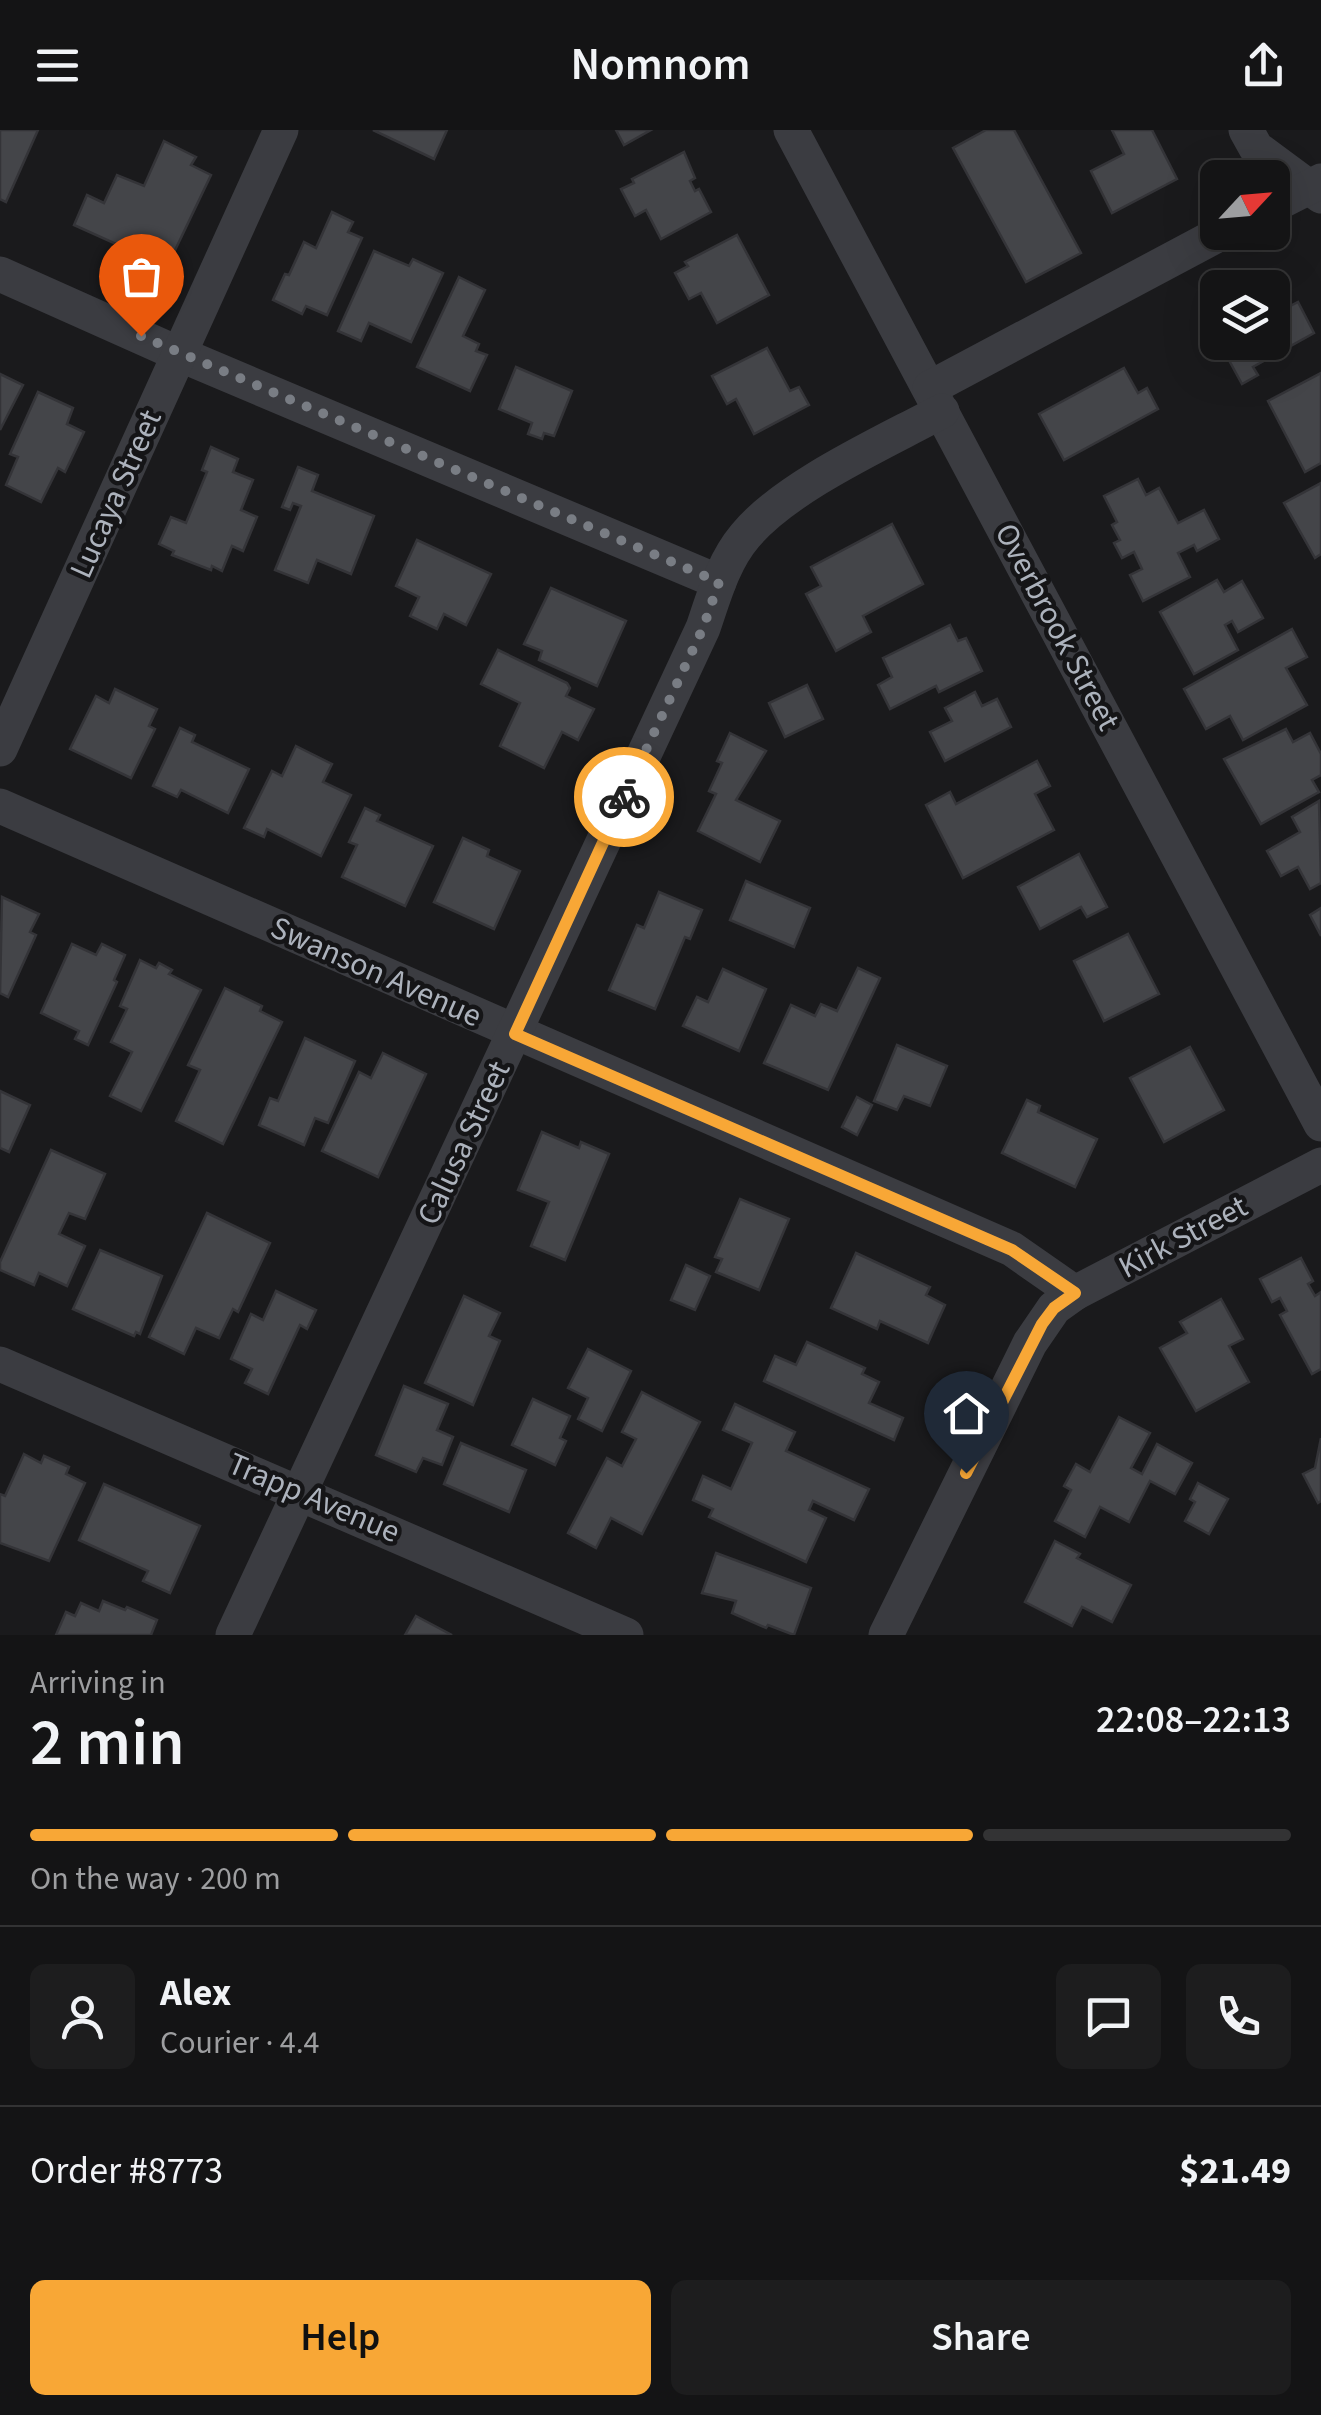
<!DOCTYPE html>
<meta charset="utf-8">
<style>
:root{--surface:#141415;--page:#1d1d1e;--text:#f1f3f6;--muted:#9d9ea0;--line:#333334;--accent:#f8a736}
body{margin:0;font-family:"Source Sans 3",sans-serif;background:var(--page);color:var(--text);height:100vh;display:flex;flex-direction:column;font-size:38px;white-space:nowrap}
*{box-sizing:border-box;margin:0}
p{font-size:32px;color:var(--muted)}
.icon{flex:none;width:55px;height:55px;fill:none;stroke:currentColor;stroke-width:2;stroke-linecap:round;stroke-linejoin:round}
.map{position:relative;height:1505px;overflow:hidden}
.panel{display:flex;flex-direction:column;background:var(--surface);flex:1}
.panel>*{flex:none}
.needle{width:65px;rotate:64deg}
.controls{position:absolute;left:1200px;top:30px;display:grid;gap:20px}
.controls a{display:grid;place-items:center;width:90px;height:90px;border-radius:15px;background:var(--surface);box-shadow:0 10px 40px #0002,0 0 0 2px var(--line);font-size:50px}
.pin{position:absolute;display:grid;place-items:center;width:85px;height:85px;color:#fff;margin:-102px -42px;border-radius:50% 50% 50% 0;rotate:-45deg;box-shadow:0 0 10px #0007}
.pin .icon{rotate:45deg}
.courier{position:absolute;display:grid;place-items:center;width:100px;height:100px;margin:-50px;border:8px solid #f8a736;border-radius:50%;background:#fff;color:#222;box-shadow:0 2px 12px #0007}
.headline em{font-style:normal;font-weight:600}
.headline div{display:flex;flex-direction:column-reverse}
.headline{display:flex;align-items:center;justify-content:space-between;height:170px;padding:0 30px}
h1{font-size:65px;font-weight:600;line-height:75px}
.bar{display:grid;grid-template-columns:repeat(4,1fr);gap:15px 10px;align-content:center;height:120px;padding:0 30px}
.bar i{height:12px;border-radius:8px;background:var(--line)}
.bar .current{background:var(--accent)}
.bar p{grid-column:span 4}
.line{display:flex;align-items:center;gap:25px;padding:0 30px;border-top:2px solid var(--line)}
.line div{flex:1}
.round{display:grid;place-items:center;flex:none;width:105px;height:105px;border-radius:15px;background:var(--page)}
.cta{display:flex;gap:20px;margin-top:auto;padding:20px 30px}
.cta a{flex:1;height:115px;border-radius:15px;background:var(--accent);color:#111;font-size:40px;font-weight:600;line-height:115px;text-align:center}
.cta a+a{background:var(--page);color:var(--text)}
header{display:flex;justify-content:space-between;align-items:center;height:130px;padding:0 30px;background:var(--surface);font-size:45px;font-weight:600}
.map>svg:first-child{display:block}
.building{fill:#444549;stroke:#343438;stroke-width:2.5}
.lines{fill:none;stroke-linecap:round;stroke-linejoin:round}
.street{stroke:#3b3c41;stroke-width:35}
.done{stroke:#797d84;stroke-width:10;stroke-dasharray:0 18}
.route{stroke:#f8a736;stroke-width:12}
.labels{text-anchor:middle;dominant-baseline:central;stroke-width:9;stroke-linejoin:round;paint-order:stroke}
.street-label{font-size:32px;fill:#acb2bc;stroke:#151517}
</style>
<header><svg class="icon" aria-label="menu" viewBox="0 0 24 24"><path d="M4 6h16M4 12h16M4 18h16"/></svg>Nomnom<svg class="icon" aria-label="share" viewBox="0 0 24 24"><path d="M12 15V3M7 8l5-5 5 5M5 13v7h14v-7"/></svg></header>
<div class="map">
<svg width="1321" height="1505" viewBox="0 0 1321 1505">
<rect width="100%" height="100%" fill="#1a1a1c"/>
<g class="building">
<polygon points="0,0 38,0 6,72 0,69"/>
<polygon points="373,0 447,0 434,29"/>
<polygon points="616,0 651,0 624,15"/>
<polygon points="986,0 1014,0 1081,123 1026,152 953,18"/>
<polygon points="1112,0 1152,0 1177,49 1112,83 1091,41 1124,24"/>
<polygon points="164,11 196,27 191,35 211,45 167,137 74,95 87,65 104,73 117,45 144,56"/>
<polygon points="684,22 695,48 690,51 695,61 699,59 711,82 661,109 646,80 635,86 621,59 634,53 632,49"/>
<polygon points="332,82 353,92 348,102 362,108 327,185 306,176 302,184 273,170 285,144 289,145 304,112 316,118"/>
<polygon points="737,105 769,165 717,193 701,163 689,169 675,143 688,136 685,132"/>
<polygon points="374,121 409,136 413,129 443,143 411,212 369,193 361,211 338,201"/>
<polygon points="459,147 485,160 463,206 479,214 476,221 487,225 470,261 417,237"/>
<polygon points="1284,165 1290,176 1298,172 1314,203 1253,237 1258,245 1242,254 1219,212 1272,212 1272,171"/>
<polygon points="767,218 790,261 799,257 809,275 754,304 736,269 727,274 712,246"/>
<polygon points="516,237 572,261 554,306 544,303 542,309 528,304 532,293 499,279"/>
<polygon points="1124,238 1138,263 1147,258 1158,279 1064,330 1039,284"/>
<polygon points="1321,243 1321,333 1305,342 1268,271"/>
<polygon points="0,244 23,255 0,300"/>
<polygon points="38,262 73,278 67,294 84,302 65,342 58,338 41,372 6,355 18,327 10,324"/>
<polygon points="211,317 238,329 233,342 253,350 241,380 257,387 243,421 232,416 222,441 212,436 211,440 172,425 174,421 159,414 171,387 186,393 207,342 202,340"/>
<polygon points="298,337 318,345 312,361 374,386 351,444 317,430 308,453 275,440 301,376 293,373 290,380 282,377"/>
<polygon points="1138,349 1146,365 1159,358 1178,393 1204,380 1219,409 1197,421 1194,415 1178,423 1190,447 1143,471 1130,445 1142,439 1134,422 1122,428 1114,413 1120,410 1112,395 1117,392 1104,366"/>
<polygon points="1321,353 1321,424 1315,428 1284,373"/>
<polygon points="892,394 923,454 863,486 871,502 836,521 806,464 821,456 811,437"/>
<polygon points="417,410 491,444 466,495 444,484 437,499 410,486 419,467 396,456"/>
<polygon points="1217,450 1224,462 1242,451 1263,488 1238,502 1232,491 1225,495 1238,520 1194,544 1160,482"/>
<polygon points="551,458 626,491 597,556 539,530 542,521 524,514"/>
<polygon points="950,495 958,511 966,508 982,541 939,562 936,556 890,579 878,555 892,547 883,528"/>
<polygon points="1292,499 1307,527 1286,538 1307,575 1243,610 1230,586 1206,599 1184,559"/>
<polygon points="498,520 567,553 570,558 566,566 594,579 578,610 562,602 544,638 500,616 520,573 481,554"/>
<polygon points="807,555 823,589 785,607 769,573"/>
<polygon points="115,559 157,579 149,596 155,599 131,648 70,619 96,566 109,573"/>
<polygon points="975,562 982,576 997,569 1011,597 945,631 930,602 952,591 945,578"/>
<polygon points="180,598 195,605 192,612 249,639 228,683 181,660 177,667 153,656"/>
<polygon points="1286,599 1293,612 1310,603 1321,624 1321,645 1312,650 1319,662 1261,694 1224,629"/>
<polygon points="730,603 766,621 736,670 780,691 760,732 698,701 716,664 709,661 722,633 717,631"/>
<polygon points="296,616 332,634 323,652 351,665 321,726 267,699 264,707 244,698 272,641 282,646"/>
<polygon points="1037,631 1050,656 1035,664 1054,700 963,748 926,675 950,662 956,674"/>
<polygon points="1319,671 1321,753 1310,759 1298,737 1281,746 1267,721 1300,702 1292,687"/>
<polygon points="365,678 380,685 377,691 433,716 405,776 342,747 357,715 349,712"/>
<polygon points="463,708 489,720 487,726 520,741 494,799 434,772"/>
<polygon points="1079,724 1107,777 1087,787 1081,777 1040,799 1018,757"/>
<polygon points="746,751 810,778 794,817 730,790"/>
<polygon points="659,762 702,780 690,809 685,807 655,879 609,860 637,795 644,798"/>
<polygon points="2,767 39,784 30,802 36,805 8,867 0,863"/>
<polygon points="1321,778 1321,806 1310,785"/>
<polygon points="1128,804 1159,864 1104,891 1074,831"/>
<polygon points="72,814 96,825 102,814 125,825 114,850 117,852 88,915 75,909 79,901 41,883"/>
<polygon points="140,830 156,838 159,833 172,840 169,844 201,860 141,981 110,966 132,922 111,912 127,879 120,876"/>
<polygon points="858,838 880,848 828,960 764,933 791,875 815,886 821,874 837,881"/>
<polygon points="723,839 766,859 739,921 683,896 697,867 708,872"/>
<polygon points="225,858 262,876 260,881 282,892 223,1014 176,991 200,940 188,935"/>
<polygon points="305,908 355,931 328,993 315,988 304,1015 259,995 270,968 278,971"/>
<polygon points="897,915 947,936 930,976 904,966 897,980 874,971"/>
<polygon points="1190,917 1224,980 1164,1012 1130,948"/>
<polygon points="383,923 426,944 378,1047 322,1021 359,942 371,948"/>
<polygon points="0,961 30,975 9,1022 0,1018"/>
<polygon points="857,967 872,975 857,1005 842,997"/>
<polygon points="1027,970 1040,976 1038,982 1097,1009 1075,1057 1002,1023"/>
<polygon points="542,1002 579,1018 581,1012 609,1024 565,1130 531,1116 549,1072 518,1060"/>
<polygon points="51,1020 105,1044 85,1089 69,1083 59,1104 85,1116 67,1156 39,1143 34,1155 0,1140 0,1132"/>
<polygon points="740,1069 789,1089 759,1160 716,1142 722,1129 715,1127"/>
<polygon points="207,1083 270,1113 238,1182 233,1179 219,1208 196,1198 184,1224 149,1207"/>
<polygon points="100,1120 162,1146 140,1204 136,1202 134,1206 73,1179"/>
<polygon points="856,1123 930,1157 926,1165 945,1175 928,1213 880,1191 877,1199 831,1178"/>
<polygon points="1301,1128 1313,1151 1308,1154 1315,1166 1321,1162 1321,1239 1312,1244 1280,1185 1287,1181 1280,1168 1272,1172 1260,1149"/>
<polygon points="686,1135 710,1146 695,1180 671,1170"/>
<polygon points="276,1161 316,1180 307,1199 300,1195 268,1264 245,1253 252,1239 231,1229 251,1184 263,1190"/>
<polygon points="464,1166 500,1183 489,1206 500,1211 473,1275 425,1253"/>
<polygon points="1221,1169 1243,1209 1229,1216 1249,1252 1196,1281 1160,1218 1187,1203 1180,1192"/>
<polygon points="807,1212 865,1238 862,1244 879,1252 869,1273 903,1288 894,1310 764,1251 775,1226 796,1235"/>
<polygon points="588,1219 631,1241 602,1301 578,1289 588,1268 568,1258"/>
<polygon points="404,1256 448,1274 437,1300 453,1307 442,1335 423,1328 416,1342 376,1325"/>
<polygon points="642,1262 700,1292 642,1404 611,1388 596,1418 568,1403 607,1328 622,1336 636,1309 622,1302"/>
<polygon points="533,1269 570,1286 560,1308 566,1311 555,1335 512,1315"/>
<polygon points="735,1274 795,1302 786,1321 869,1359 854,1390 813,1371 809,1380 826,1388 806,1432 709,1387 713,1379 693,1370 703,1346 731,1359 752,1313 723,1300"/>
<polygon points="1119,1287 1150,1303 1131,1338 1142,1344 1157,1314 1192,1333 1175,1364 1150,1351 1129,1392 1100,1377 1085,1407 1055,1391 1071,1360 1064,1356 1076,1334 1090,1342"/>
<polygon points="1321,1308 1321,1371 1318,1373 1303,1344 1315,1338"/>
<polygon points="461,1313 526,1340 509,1382 444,1354"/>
<polygon points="24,1324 41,1333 44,1326 69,1337 66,1344 85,1353 49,1431 0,1413 0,1364 5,1366"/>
<polygon points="1198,1353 1228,1369 1209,1404 1185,1391 1195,1372 1190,1369"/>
<polygon points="104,1354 200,1396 170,1463 143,1451 148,1441 79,1410"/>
<polygon points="1055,1411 1080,1424 1077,1428 1131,1455 1112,1492 1082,1477 1072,1496 1025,1472"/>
<polygon points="716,1423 811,1458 794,1505 768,1495 766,1498 732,1483 736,1471 702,1463"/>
<polygon points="103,1471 125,1480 127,1477 157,1490 151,1505 56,1505 66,1482 75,1486 81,1473 99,1481"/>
<polygon points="416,1486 452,1505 405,1505"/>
</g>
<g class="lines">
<g class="street">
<polyline points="791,0 1321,994"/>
<polyline points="1246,0 1256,18 1321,66"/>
<polyline points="1272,76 1321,51"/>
<polyline points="0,144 179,224 719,452"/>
<polyline points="930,258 1223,102"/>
<polyline points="0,619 281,0"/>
<polyline points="0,676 1012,1119 1075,1163"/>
<polyline points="0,1234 626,1505"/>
<path d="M233,1505L703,498C714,466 723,432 745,406C786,356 885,312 942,281"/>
<polyline points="886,1505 1030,1213 1054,1178 1075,1163 1321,1035"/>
</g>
</g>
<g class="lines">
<polyline class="done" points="141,206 719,452 703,498 624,667"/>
<polyline class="route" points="624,667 515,904 1012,1120 1075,1163 1054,1178 1042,1194 966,1343"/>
</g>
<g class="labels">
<g class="street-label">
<text transform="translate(116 364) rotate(-66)">Lucaya Street</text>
<text transform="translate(1057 497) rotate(62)">Overbrook Street</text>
<text transform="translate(376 842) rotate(24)">Swanson Avenue</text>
<text transform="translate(464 1013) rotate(-65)">Calusa Street</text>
<text transform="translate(1183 1107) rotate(-28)">Kirk Street</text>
<text transform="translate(314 1368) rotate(23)">Trapp Avenue</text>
</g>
</g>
</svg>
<div class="controls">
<a><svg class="needle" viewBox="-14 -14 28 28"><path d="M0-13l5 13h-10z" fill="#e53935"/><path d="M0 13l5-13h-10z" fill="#9d9ea0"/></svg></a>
<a><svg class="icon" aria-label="layers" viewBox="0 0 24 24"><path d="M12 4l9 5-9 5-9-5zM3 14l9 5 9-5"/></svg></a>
</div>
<div class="pin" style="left:141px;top:206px;background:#ea580c"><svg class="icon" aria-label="bag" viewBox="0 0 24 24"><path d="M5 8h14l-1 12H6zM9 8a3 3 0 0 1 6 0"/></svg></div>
<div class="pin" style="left:966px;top:1343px;background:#1f2937"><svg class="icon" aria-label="home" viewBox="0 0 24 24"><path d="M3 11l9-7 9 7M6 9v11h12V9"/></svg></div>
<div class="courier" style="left:624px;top:667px"><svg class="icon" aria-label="bike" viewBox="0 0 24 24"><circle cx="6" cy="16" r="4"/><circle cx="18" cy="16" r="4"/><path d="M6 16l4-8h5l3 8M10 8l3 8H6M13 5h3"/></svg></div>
</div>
<section class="panel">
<div class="headline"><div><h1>2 min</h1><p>Arriving in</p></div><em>22:08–22:13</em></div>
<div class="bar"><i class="current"></i><i class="current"></i><i class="current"></i><i></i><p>On the way · 200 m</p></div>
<div class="line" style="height:180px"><a class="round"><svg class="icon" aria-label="person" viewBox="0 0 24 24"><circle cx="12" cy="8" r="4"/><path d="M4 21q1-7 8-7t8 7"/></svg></a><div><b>Alex</b><p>Courier · 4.4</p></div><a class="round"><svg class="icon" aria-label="chat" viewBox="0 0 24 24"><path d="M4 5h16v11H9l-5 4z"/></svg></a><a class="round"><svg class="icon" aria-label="phone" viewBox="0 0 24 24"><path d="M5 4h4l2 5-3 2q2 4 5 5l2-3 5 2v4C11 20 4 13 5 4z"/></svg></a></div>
<div class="line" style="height:130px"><div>Order #8773</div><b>$21.49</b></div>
<div class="cta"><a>Help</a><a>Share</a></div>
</section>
